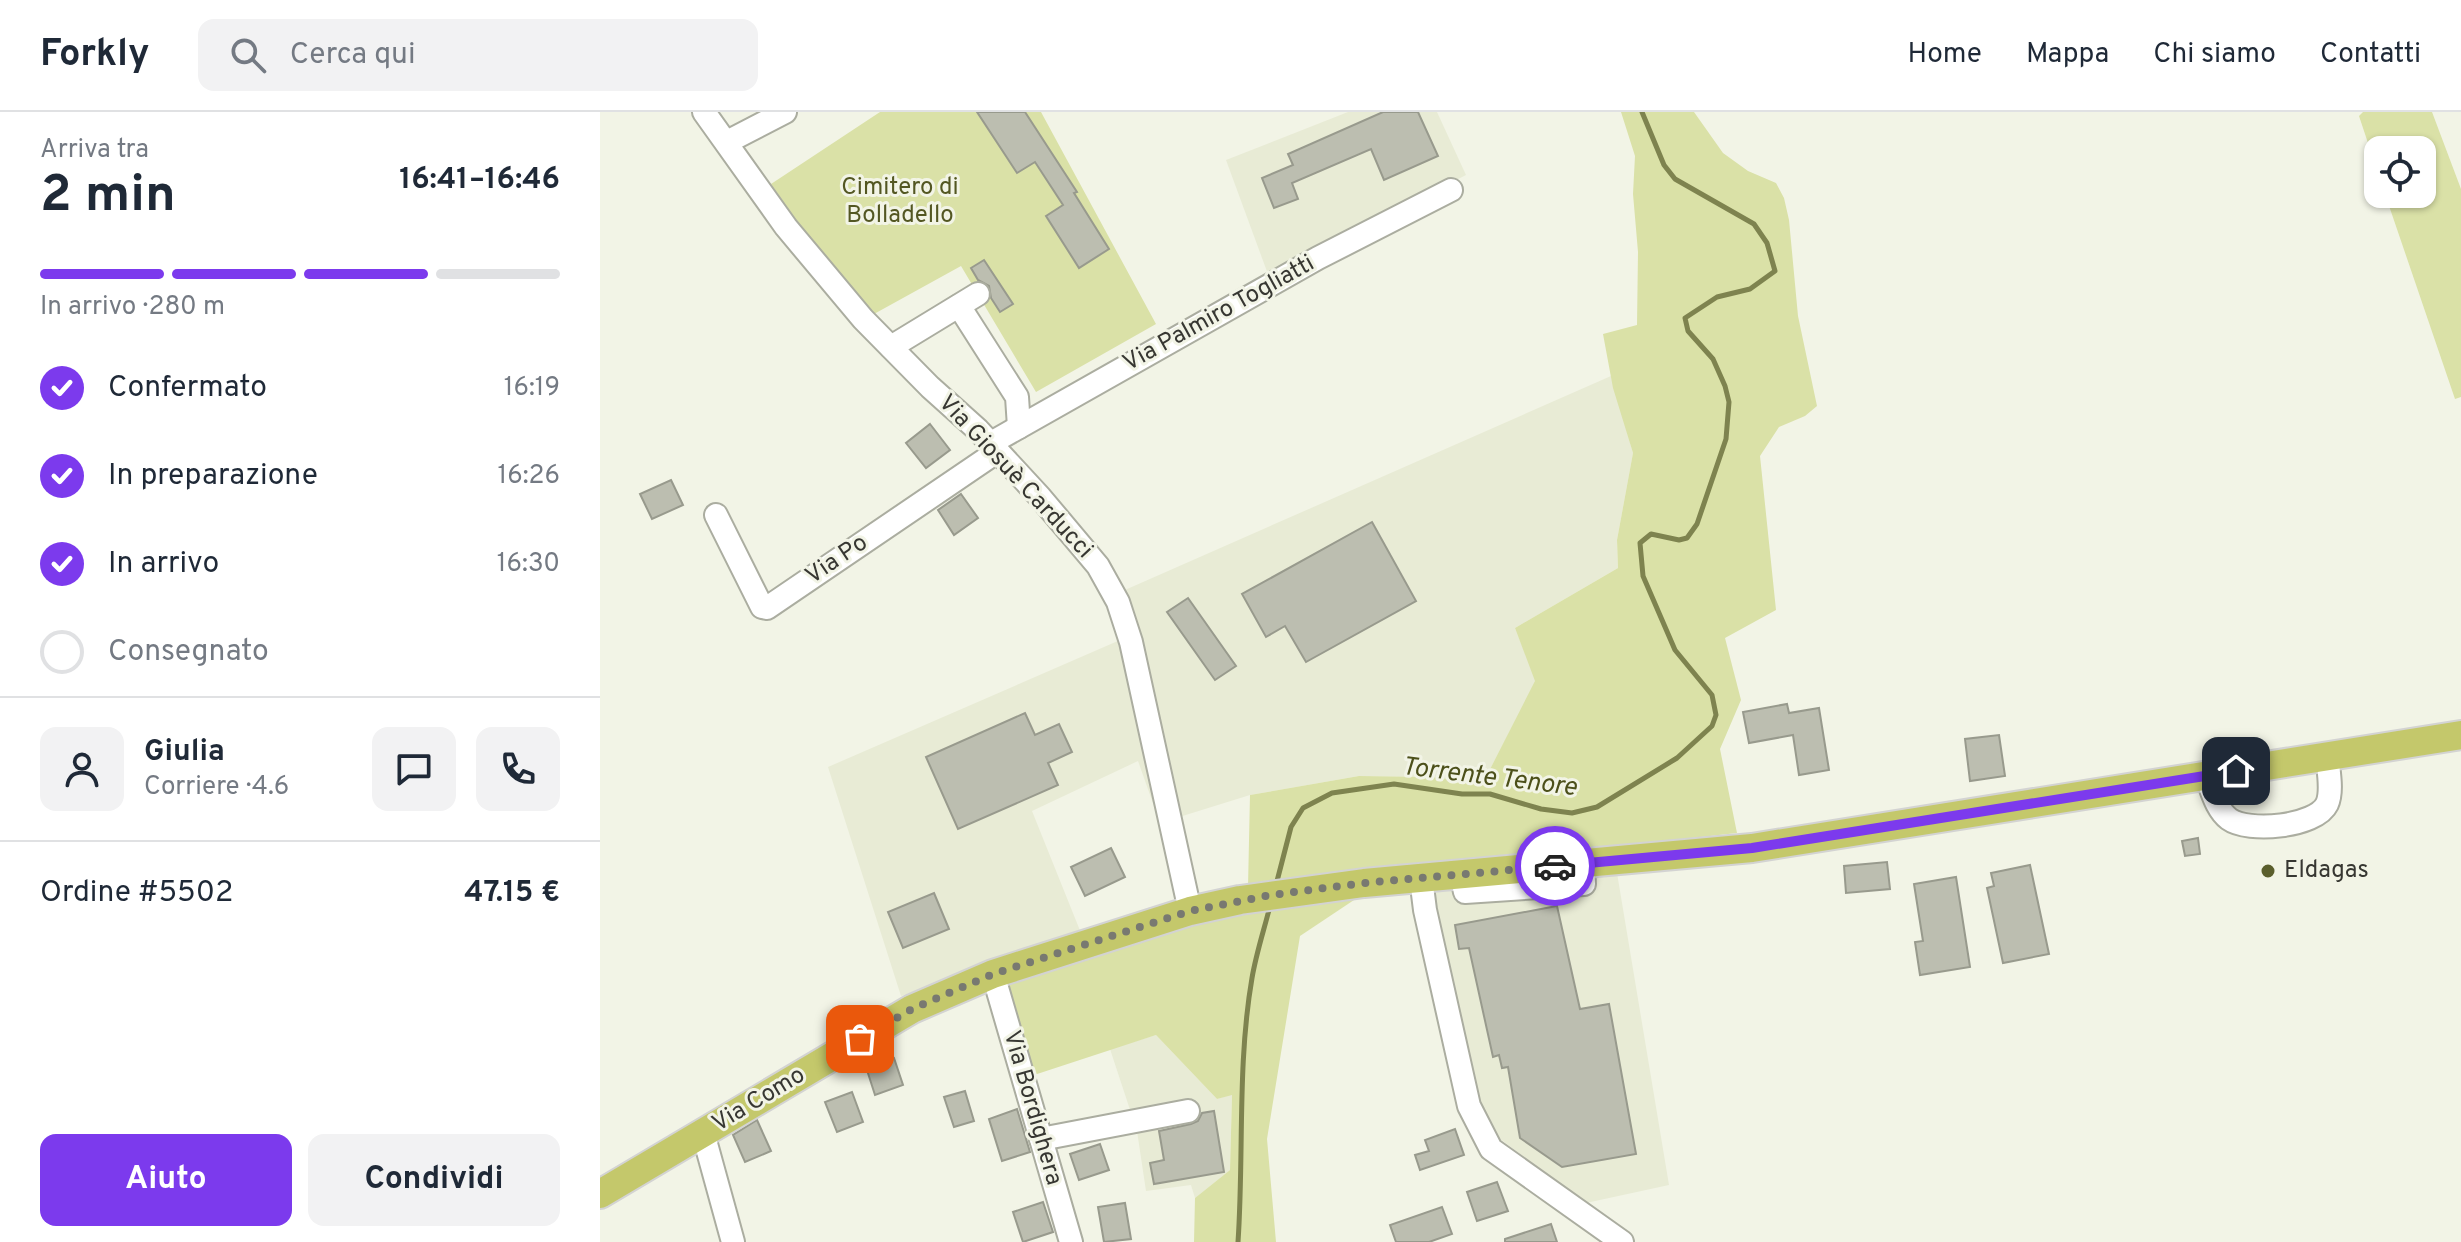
<!DOCTYPE html>
<html lang="it">
<meta charset="utf-8">
<style>
:root{--surface:#fff;--page:#f2f2f3;--text:#1f2937;--muted:#747a83;--line:#e0e1e3;--accent:#7c3aed}
body{margin:0;font-family:Overpass,sans-serif;background:var(--page);color:var(--text);height:100vh;display:flex;flex-direction:column;font-size:30px;white-space:nowrap}
*{box-sizing:border-box;margin:0}
p{font-size:26px;color:var(--muted)}
.icon{flex:none;width:44px;height:44px;fill:none;stroke:currentColor;stroke-width:2;stroke-linecap:round;stroke-linejoin:round}
.map{position:relative;flex:1;overflow:hidden}
.details{display:flex;flex-direction:column;background:var(--surface);width:600px}
.details>*{flex:none}
.fabs{position:absolute;left:1764px;top:24px;display:grid;gap:16px}
.fabs a{display:grid;place-items:center;width:72px;height:72px;border-radius:16px;background:var(--surface);box-shadow:0 2px 6px #0004;font-size:40px}
.pin{position:absolute;display:grid;place-items:center;width:68px;height:68px;color:#fff;margin:-34px;border-radius:16px;box-shadow:0 4px 12px #0006}
.courier{position:absolute;display:grid;place-items:center;width:80px;height:80px;margin:-40px;border:6px solid #7c3aed;border-radius:50%;background:#fff;color:#222;box-shadow:0 2px 10px #0007}
.head em{font-style:normal;font-weight:700}
.head div{display:flex;flex-direction:column-reverse}
.head{display:flex;align-items:center;justify-content:space-between;height:136px;padding:0 40px}
h1{font-size:52px;font-weight:700;line-height:60px}
.bar{display:grid;grid-template-columns:repeat(4,1fr);gap:12px 8px;align-content:center;height:96px;padding:0 40px}
.bar i{height:10px;border-radius:6px;background:var(--line)}
.bar .active{background:var(--accent)}
.bar p{grid-column:span 4}
.line{display:flex;align-items:center;gap:20px;padding:0 40px;border-top:2px solid var(--line)}
.line div{flex:1}
.round{display:grid;place-items:center;flex:none;width:84px;height:84px;border-radius:16px;background:var(--page)}
ol{padding:0 40px;list-style:none}
li{display:flex;align-items:center;gap:24px;height:88px}
li p{margin-inline-start:auto}
li .icon{padding:8px;border-radius:50%;background:var(--accent);color:#fff;stroke-width:4}
li:last-child{color:var(--muted)}
li i{width:44px;height:44px;border:4px solid var(--line);border-radius:50%}
.primary-button{display:flex;gap:16px;margin-top:auto;padding:16px 40px}
.primary-button a{flex:1;height:92px;border-radius:16px;background:var(--accent);color:#fff;font-size:32px;font-weight:700;line-height:92px;text-align:center}
.primary-button a+a{background:var(--page);color:var(--text)}
header{display:flex;align-items:center;gap:48px;box-sizing:border-box;height:112px;padding:0 40px;background:var(--surface);border-bottom:2px solid var(--line)}
header strong{font-size:38px}
nav{display:flex;gap:44px;margin-inline-start:auto;font-size:28px}
.search{width:560px;height:72px;background:var(--page);display:flex;align-items:center;gap:20px;box-sizing:border-box;padding:0 28px;border-radius:16px;color:var(--muted);font-size:30px}
main{display:flex;flex:1;min-height:0}
.map>svg:first-child{display:block}
.built{fill:#e8ebd5}
.green{fill:#dae1a7}
.lines{fill:none;stroke-linecap:round;stroke-linejoin:round}
.stream{stroke:#7e834f;stroke-width:5}
.building{fill:#bcbeb0;stroke:#989a8d;stroke-width:2}
.minor-casing{stroke:#abada0;stroke-width:26}
.major-casing{stroke:#d3d3d2;stroke-width:32}
.minor{stroke:#fff;stroke-width:22}
.major{stroke:#c4c86b;stroke-width:28}
.done{stroke:#787971;stroke-width:8;stroke-dasharray:0 14.4}
.route{stroke:#7c3aed;stroke-width:10}
.poi-dot{fill:#5a5e2c;stroke:#f2f4e6;stroke-width:3}
.labels{text-anchor:middle;dominant-baseline:central;stroke-width:6;stroke-linejoin:round;paint-order:stroke}
.park-label{font-size:24px;fill:#535722;stroke:#f2f4e6}
.street-label{font-size:24px;fill:#373732;stroke:#f2f4e6}
.poi-label{font-size:24px;fill:#373732;stroke:#f2f4e6;text-anchor:start}
.water-label{font-size:26px;font-style:italic;fill:#4c501a;stroke:#f2f4e6}
</style>
<header>
<strong>Forkly</strong>
<div class="search"><svg class="icon" aria-label="search" viewBox="0 0 24 24"><circle cx="10" cy="10" r="6"/><path d="M15 15l6 6"/></svg>Cerca qui</div>
<nav><a>Home</a><a>Mappa</a><a>Chi siamo</a><a>Contatti</a></nav>
</header>
<main>
<section class="details">
<div class="head"><div><h1>2 min</h1><p>Arriva tra</p></div><em>16:41–16:46</em></div>
<div class="bar"><i class="active"></i><i class="active"></i><i class="active"></i><i></i><p>In arrivo · 280 m</p></div>
<ol>
<li><svg class="icon" aria-label="check" viewBox="0 0 24 24"><path d="M5 12l5 5 9-10"/></svg>Confermato<p>16:19</p></li>
<li><svg class="icon" aria-label="check" viewBox="0 0 24 24"><path d="M5 12l5 5 9-10"/></svg>In preparazione<p>16:26</p></li>
<li><svg class="icon" aria-label="check" viewBox="0 0 24 24"><path d="M5 12l5 5 9-10"/></svg>In arrivo<p>16:30</p></li>
<li><i></i>Consegnato</li>
</ol>
<div class="line" style="height:144px"><a class="round"><svg class="icon" aria-label="person" viewBox="0 0 24 24"><circle cx="12" cy="8" r="4"/><path d="M4 21q1-7 8-7t8 7"/></svg></a><div><b>Giulia</b><p>Corriere · 4.6</p></div><a class="round"><svg class="icon" aria-label="chat" viewBox="0 0 24 24"><path d="M4 5h16v11H9l-5 4z"/></svg></a><a class="round"><svg class="icon" aria-label="phone" viewBox="0 0 24 24"><path d="M5 4h4l2 5-3 2q2 4 5 5l2-3 5 2v4C11 20 4 13 5 4z"/></svg></a></div>
<div class="line" style="height:104px"><div>Ordine #5502</div><b>47.15 €</b></div>
<div class="primary-button"><a>Aiuto</a><a>Condividi</a></div>
</section>
<div class="map">
<svg width="1861" height="1130" viewBox="0 0 1861 1130">
<rect width="100%" height="100%" fill="#f2f4e6"/>
<g class="built">
<polygon points="748,0 837,0 866,63 669,165 626,48"/>
<polygon points="1011,264 1033,341 1017,428 1018,456 915,516 936,569 883,671 831,665 759,664 650,683 560,711 538,649 432,699 481,821 301,884 228,655 527,525 509,485"/>
<polygon points="829,755 1017,761 1069,1073 986,1091 900,1027 877,993"/>
<polygon points="556,923 617,987 632,982 630,1058 595,1086 591,1073 546,1079 537,1019 510,937"/>
</g>
<g class="green">
<polygon points="280,0 441,0 556,212 436,280 361,154 274,202 232,160 171,72"/>
<polygon points="1021,0 1094,0 1123,41 1148,59 1176,71 1184,86 1189,108 1198,204 1217,294 1205,304 1179,315 1160,344 1176,498 1125,526 1141,588 1120,637 1137,721 648,775 650,683 759,664 831,665 883,671 935,569 915,516 1018,456 1017,428 1033,341 1013,276 1003,222 1037,213 1038,140 1033,82 1035,44"/>
<polygon points="1763,0 1832,0 1861,77 1861,285 1855,287 1785,82 1822,82 1822,38 1778,38 1778,61 1759,4"/>
<polygon points="760,784 700,824 667,1027 676,1130 594,1130 595,1086 630,1058 632,983 617,987 556,923 431,964 406,872 594,810 662,794"/>
</g>
<g class="lines">
<g class="stream">
<polyline points="676,773 691,715 703,696 732,681 794,672 862,682 890,682 941,697 972,701 997,695 1077,646 1112,614 1116,603 1112,583 1075,538 1043,464 1040,431 1051,422 1079,428 1087,426 1097,412 1126,327 1129,290 1125,274 1113,247 1088,219 1085,206 1117,185 1150,177 1175,159 1167,131 1154,112 1075,67 1064,53 1042,0"/>
<path d="M638,1130C644,1042 637,953 652,866C656,842 664,818 670,794"/>
</g>
</g>
<g class="building">
<polygon points="377,0 425,0 477,80 474,81 509,137 479,156 446,104 463,93 435,50 417,61"/>
<polygon points="783,0 818,0 838,44 784,68 771,37 692,71 698,87 674,96 662,66 693,53 688,42"/>
<polygon points="384,148 413,192 400,200 391,186 389,174 378,168 371,156"/>
<polygon points="330,312 350,338 326,356 306,331"/>
<polygon points="71,368 83,393 52,407 40,382"/>
<polygon points="361,382 378,406 354,423 338,398"/>
<polygon points="772,410 816,489 706,550 685,514 666,525 642,482"/>
<polygon points="588,486 636,554 615,568 567,500"/>
<polygon points="1187,592 1189,601 1219,596 1229,658 1199,663 1193,623 1149,631 1143,600"/>
<polygon points="425,601 435,623 459,612 472,640 448,651 458,673 358,717 326,645"/>
<polygon points="1399,623 1405,664 1370,669 1365,627"/>
<polygon points="1598,726 1600,742 1585,744 1582,729"/>
<polygon points="511,736 525,765 485,784 471,755"/>
<polygon points="1287,750 1290,777 1246,781 1244,754"/>
<polygon points="1430,753 1449,842 1403,851 1387,776 1394,774 1391,761"/>
<polygon points="1356,765 1370,855 1320,863 1315,830 1323,829 1314,772"/>
<polygon points="334,781 349,817 303,836 288,800"/>
<polygon points="957,794 980,897 1009,892 1036,1042 962,1055 920,1026 908,955 902,956 899,943 893,945 869,836 859,837 855,813"/>
<polygon points="294,946 303,973 275,983 266,955"/>
<polygon points="365,979 374,1009 354,1015 344,985"/>
<polygon points="252,980 263,1010 237,1020 225,990"/>
<polygon points="417,997 430,1040 402,1049 389,1007"/>
<polygon points="614,999 624,1060 554,1072 550,1051 564,1048 559,1019 591,1012 598,1009 602,1001"/>
<polygon points="157,1008 171,1039 145,1050 133,1023"/>
<polygon points="855,1017 864,1043 820,1058 815,1043 829,1039 825,1028"/>
<polygon points="500,1032 509,1058 479,1068 470,1042"/>
<polygon points="897,1070 908,1099 877,1109 867,1080"/>
<polygon points="443,1090 453,1120 423,1130 413,1100"/>
<polygon points="525,1091 531,1127 504,1130 498,1095"/>
<polygon points="842,1095 852,1122 829,1130 796,1130 790,1113"/>
<polygon points="951,1112 957,1130 905,1130 905,1127"/>
</g>
<g class="lines">
<defs>
<g id="minor">
<polyline points="104,0 186,115 263,207 330,275 378,318 440,385 498,454 518,490 531,530 590,799"/>
<polyline points="127,30 185,0"/>
<polyline points="359,194 417,285 419,315"/>
<polyline points="291,235 378,182"/>
<polyline points="391,331 718,146 851,78"/>
<polyline points="116,403 162,495 167,496 398,339"/>
<path d="M1606,664C1612,678 1616,697 1629,707C1648,721 1716,715 1727,692C1733,679 1728,657 1727,643"/>
<polyline points="861,762 865,780 984,772 983,751"/>
<polyline points="821,766 825,798 869,994 891,1037 1022,1130"/>
<polyline points="393,862 471,1130"/>
<polyline points="103,1021 133,1130"/>
<polyline points="441,1027 588,999"/>
</g>
<polyline id="major" points="0,1082 312,897 393,862 590,799 640,788 764,771 1152,736 1861,623"/>
</defs>
<use href="#minor" class="minor-casing"/>
<use href="#major" class="major-casing"/>
<use href="#minor" class="minor"/>
<use href="#major" class="major"/>
</g>
<g class="lines">
<polyline class="done" points="260,927 312,897 393,862 590,799 671,783 764,771 955,754"/>
<polyline class="route" points="955,754 1152,736 1636,659"/>
</g>
<circle class="poi-dot" cx="1668" cy="759" r="8"/>
<g class="labels">
<g class="park-label">
<text x="300" y="76">Cimitero di<tspan x="300" dy="28">Bolladello</tspan></text>
</g>
<g class="street-label">
<text transform="translate(619 202) rotate(-29)">Via Palmiro Togliatti</text>
<text transform="translate(415 365) rotate(47)">Via Giosuè Carducci</text>
<text transform="translate(237 448) rotate(-34)">Via Po</text>
<text transform="translate(159 988) rotate(-31)">Via Como</text>
<text transform="translate(432 996) rotate(74)">Via Bordighera</text>
</g>
<g class="poi-label">
<text x="1684" y="759">Eldagas</text>
</g>
<g class="water-label">
<text transform="translate(889 666) rotate(7)">Torrente Tenore</text>
</g>
</g>
</svg>
<div class="fabs">
<a><svg class="icon" aria-label="locate" viewBox="0 0 24 24"><circle cx="12" cy="12" r="6"/><path d="M12 2v4M12 18v4M2 12h4M18 12h4"/></svg></a>
</div>
<div class="pin" style="left:260px;top:927px;background:#ea580c"><svg class="icon" aria-label="bag" viewBox="0 0 24 24"><path d="M5 8h14l-1 12H6zM9 8a3 3 0 0 1 6 0"/></svg></div>
<div class="pin" style="left:1636px;top:659px;background:#1f2937"><svg class="icon" aria-label="home" viewBox="0 0 24 24"><path d="M3 11l9-7 9 7M6 9v11h12V9"/></svg></div>
<div class="courier" style="left:955px;top:754px"><svg class="icon" aria-label="car" viewBox="0 0 24 24"><path d="M5 17H2v-5l4-1 3-4h7l3 4 3 1v5h-3M9 17h6M6 11h13"/><circle cx="7" cy="17" r="2"/><circle cx="17" cy="17" r="2"/></svg></div>
</div>
</main>
